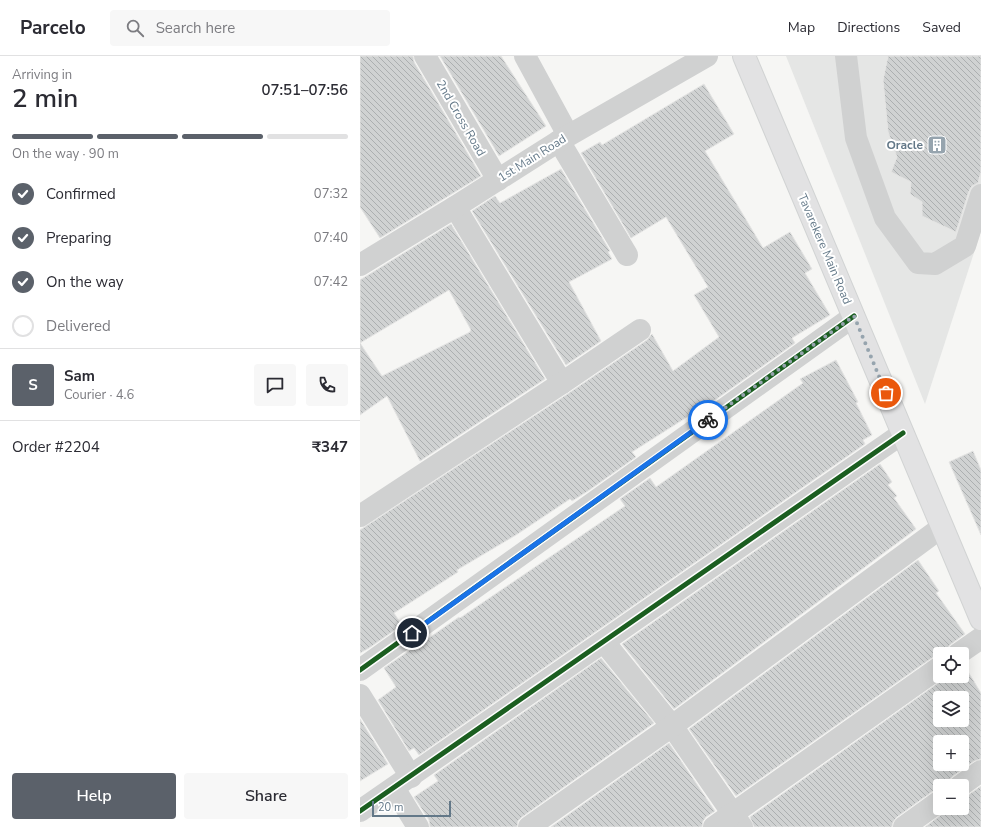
<!DOCTYPE html>
<meta charset="utf-8">
<style>
:root{--surface:#fff;--page:#f7f7f7;--text:#2b2b33;--muted:#7c7c81;--line:#e1e1e2;--accent:#5b616a}
body{margin:0;font-family:"Nunito Sans",sans-serif;background:var(--page);color:var(--text);height:100vh;display:flex;flex-direction:column;font-size:15px;white-space:nowrap}
*{box-sizing:border-box;margin:0}
p{font-size:13px;color:var(--muted)}
.icon{flex:none;width:22px;height:22px;fill:none;stroke:currentColor;stroke-width:2;stroke-linecap:round;stroke-linejoin:round}
.map{position:relative;flex:1;overflow:hidden}
.drawer{display:flex;flex-direction:column;background:var(--surface);width:360px}
.drawer>*{flex:none}
.buttons{position:absolute;left:573px;top:591px;display:grid;gap:8px}
.buttons a{display:grid;place-items:center;width:36px;height:36px;border-radius:4px;background:var(--surface);box-shadow:0 4px 16px #0002;font-size:20px}
.scale{position:absolute;left:12px;bottom:10px;width:79px;box-sizing:border-box;padding-left:4px;border:2px solid #637888;border-top:0;font-size:11px;line-height:14px;white-space:nowrap;color:#637888;-webkit-text-stroke:3px #fff;paint-order:stroke}
.pin{position:absolute;display:grid;place-items:center;width:34px;height:34px;color:#fff;margin:-17px;border:2px solid #fff;border-radius:50%;box-shadow:0 1px 4px #0007}
.courier{position:absolute;display:grid;place-items:center;width:40px;height:40px;margin:-20px;border:3px solid #1a73e8;border-radius:50%;background:#fff;color:#222;box-shadow:0 1px 5px #0007}
.head em{font-style:normal;font-weight:600}
.head div{display:flex;flex-direction:column-reverse}
.head{display:flex;align-items:center;justify-content:space-between;height:68px;padding:0 12px}
h1{font-size:26px;font-weight:600;line-height:30px}
.bar{display:grid;grid-template-columns:repeat(4,1fr);gap:6px 4px;align-content:center;height:48px;padding:0 12px}
.bar i{height:5px;border-radius:3px;background:var(--line)}
.bar .on{background:var(--accent)}
.bar p{grid-column:span 4}
.line{display:flex;align-items:center;gap:10px;padding:0 12px;border-top:1px solid var(--line)}
.line div{flex:1}
.round{display:grid;place-items:center;flex:none;width:42px;height:42px;border-radius:4px;background:var(--page)}
ol{padding:0 12px;list-style:none}
li{display:flex;align-items:center;gap:12px;height:44px}
li p{margin-inline-start:auto}
li .icon{padding:4px;border-radius:50%;background:var(--accent);color:#fff;stroke-width:4}
li:last-child{color:var(--muted)}
li i{width:22px;height:22px;border:2px solid var(--line);border-radius:50%}
.primary-button{display:flex;gap:8px;margin-top:auto;padding:8px 12px}
.primary-button a{flex:1;height:46px;border-radius:4px;background:var(--accent);color:#fff;font-size:16px;font-weight:600;line-height:46px;text-align:center}
.primary-button a+a{background:var(--page);color:var(--text)}
header{display:flex;align-items:center;gap:24px;box-sizing:border-box;height:56px;padding:0 20px;background:var(--surface);border-bottom:1px solid var(--line)}
header strong{font-size:19px}
nav{display:flex;gap:22px;margin-inline-start:auto;font-size:14px}
.search{width:280px;height:36px;background:var(--page);display:flex;align-items:center;gap:10px;box-sizing:border-box;padding:0 14px;border-radius:4px;color:var(--muted);font-size:15px}
main{display:flex;flex:1;min-height:0}
.map>svg:first-child{display:block}
.built{fill:#e5e6e5}
.building{fill:url(#building-back-hatch);stroke:#e5e5e4;fill-rule:evenodd}
.lines{fill:none;stroke-linecap:round;stroke-linejoin:round}
.major-casing{stroke:#d1d3d3;stroke-width:24}
.minor{stroke:#d0d1d1;stroke-width:22}
.major{stroke:#e2e2e3;stroke-width:22}
.cycleway-casing{stroke:#fff;stroke-width:8}
.cycleway{stroke:#1b5e20;stroke-width:5}
.done{stroke:#96a4ae;stroke-width:4;stroke-dasharray:0 7.2}
.route{stroke:#1a73e8;stroke-width:5}
.labels{text-anchor:middle;dominant-baseline:central;stroke-width:4;stroke-linejoin:round;paint-order:stroke}
.street-label{font-size:12px;fill:#637888;stroke:#fff}
.poi-label{font-size:12px;font-weight:bold;fill:#637888;stroke:#fff;text-anchor:end}
</style>
<header>
<strong>Parcelo</strong>
<div class="search"><svg class="icon" aria-label="search" viewBox="0 0 24 24"><circle cx="10" cy="10" r="6"/><path d="M15 15l6 6"/></svg>Search here</div>
<nav><a>Map</a><a>Directions</a><a>Saved</a></nav>
</header>
<main>
<section class="drawer">
<div class="head"><div><h1>2 min</h1><p>Arriving in</p></div><em>07:51–07:56</em></div>
<div class="bar"><i class="on"></i><i class="on"></i><i class="on"></i><i></i><p>On the way · 90 m</p></div>
<ol>
<li><svg class="icon" aria-label="check" viewBox="0 0 24 24"><path d="M5 12l5 5 9-10"/></svg>Confirmed<p>07:32</p></li>
<li><svg class="icon" aria-label="check" viewBox="0 0 24 24"><path d="M5 12l5 5 9-10"/></svg>Preparing<p>07:40</p></li>
<li><svg class="icon" aria-label="check" viewBox="0 0 24 24"><path d="M5 12l5 5 9-10"/></svg>On the way<p>07:42</p></li>
<li><i></i>Delivered</li>
</ol>
<div class="line" style="height:72px"><b class="round" style="background:var(--accent);color:#fff">S</b><div><b>Sam</b><p>Courier · 4.6</p></div><a class="round"><svg class="icon" aria-label="chat" viewBox="0 0 24 24"><path d="M4 5h16v11H9l-5 4z"/></svg></a><a class="round"><svg class="icon" aria-label="phone" viewBox="0 0 24 24"><path d="M5 4h4l2 5-3 2q2 4 5 5l2-3 5 2v4C11 20 4 13 5 4z"/></svg></a></div>
<div class="line" style="height:52px"><div>Order #2204</div><b>₹347</b></div>
<div class="primary-button"><a>Help</a><a>Share</a></div>
</section>
<div class="map">
<svg width="621" height="771" viewBox="0 0 621 771">
<defs>
<pattern id="building-back-hatch" width="6" height="6" patternUnits="userSpaceOnUse"><rect width="6" height="6" fill="#d0d2d2"/><path d="M-1 5l2 2M0 0l6 6M5-1l2 2" fill="none" stroke="#acafb0"/></pattern>
</defs>
<rect width="100%" height="100%" fill="#f6f6f4"/>
<polygon class="built" points="426,0 621,0 621,175 565,348"/>
<g class="building">
<polygon points="0,0 53,0 54,6 121,120 20,182 0,151"/>
<polygon points="80,0 141,0 186,70 139,100"/>
<polygon points="528,0 621,0 621,116 618,127 612,130 609,135 596,176 562,160 562,146 550,138 551,126 531,116 537,101 528,76 523,24"/>
<polygon points="344,28 374,78 345,95 403,192 430,176 452,213 445,217 470,259 432,282 435,287 344,352 336,357 335,356 272,396 276,401 228,435 212,445 210,443 156,479 97,514 98,516 34,557 42,569 9,592 0,597 0,474 209,337 287,284 292,278 313,315 359,281 334,239 348,231 306,161 271,182 221,97 240,86 242,89"/>
<polygon points="201,113 250,195 248,196 252,203 209,226 241,285 206,309 112,155 135,140 140,147"/>
<path d="M91,168L185,323L60,405L27,340L0,359V224ZM89,234L111,274L110,275V276L22,320L0,287Z"/>
<polygon points="476,304 498,346 496,347 512,379 503,384 505,388 59,699 54,692 49,695 18,644 36,631 24,612 56,590 56,591 99,561 100,562 265,450 260,443 290,422 296,431 443,327 440,323"/>
<polygon points="613,395 621,414 621,479 589,406"/>
<polygon points="520,408 532,426 528,429 537,440 534,442 556,473 314,653 262,588"/>
<polygon points="558,504 579,535 576,537 605,578 591,588 587,592 586,598 580,598 573,601 376,740 329,673"/>
<polygon points="241,602 294,667 162,761 158,765 157,771 70,771 69,764 54,741 78,725 74,719"/>
<path d="M602,609H604L621,637V703L614,705L593,720L589,724L588,730H580V733L573,735L537,761L533,766L532,771H394L390,761L588,620H602ZM580,642H602V664H580ZM580,686H602V708H580Z"/>
<polygon points="0,663 28,708 0,725"/>
<polygon points="309,687 355,755 346,761 343,765 342,771 191,771"/>
<polygon points="621,730 621,771 565,771 590,752 602,752 602,742 607,740"/>
</g>
<g class="lines">
<defs>
<polyline id="major" points="384,0 621,563"/>
</defs>
<use href="#major" class="major-casing"/>
<g class="minor">
<polyline points="65,0 138,124"/>
<polyline points="165,0 208,79"/>
<polyline points="486,0 496,82 525,162 558,207 575,208 605,190 621,139"/>
<polyline points="199,85 267,199"/>
<polyline points="95,151 202,327"/>
<polyline points="0,209 95,151 199,85 347,0"/>
<polyline points="0,460 202,327 280,274"/>
<polyline points="244,586 312,670 382,771"/>
<polyline points="598,598 621,582"/>
<polyline points="0,614 494,260"/>
<polyline points="0,639 51,721"/>
<polyline points="600,730 621,715"/>
<polyline points="34,732 58,771"/>
<polyline points="0,755 543,377"/>
<polyline points="169,771 312,670 582,471"/>
<polyline points="354,771 580,611"/>
<polyline points="544,771 580,745"/>
</g>
<use href="#major" class="major"/>
<defs>
<g id="cycleway">
<polyline points="0,614 494,260"/>
<polyline points="0,755 543,377"/>
</g>
</defs>
<use href="#cycleway" class="cycleway-casing"/>
<use href="#cycleway" class="cycleway"/>
</g>
<g class="lines">
<polyline class="done" points="348,364 494,260 526,337"/>
<polyline class="route" points="52,577 348,364"/>
</g>
<defs>
<symbol id="building-square" viewBox="-11 -11 22 22"><rect x="-9" y="-9" width="18" height="18" rx="4" fill="#96a4ae" stroke="#fff"/><path d="M-4-6H4V6H1V3H-1V6H-4ZM-2.5-4.3h1.7v1.8h-1.7ZM.8-4.3h1.7v1.8H.8ZM-2.5-1h1.7V.8h-1.7ZM.8-1h1.7V.8H.8Z" fill="#fff"/></symbol>
</defs>
<g fill-rule="evenodd">
<use href="#building-square" x="566" y="78" width="22" height="22"/>
</g>
<g class="labels">
<g class="street-label">
<text transform="translate(101 62) rotate(60)">2nd Cross Road</text>
<text transform="translate(172 102) rotate(-32)">1st Main Road</text>
<text transform="translate(465 193) rotate(67)">Tavarekere Main Road</text>
</g>
<g class="poi-label">
<text x="563" y="89">Oracle</text>
</g>
</g>
</svg>
<div class="buttons">
<a><svg class="icon" aria-label="locate" viewBox="0 0 24 24"><circle cx="12" cy="12" r="6"/><path d="M12 2v4M12 18v4M2 12h4M18 12h4"/></svg></a>
<a><svg class="icon" aria-label="layers" viewBox="0 0 24 24"><path d="M12 4l9 5-9 5-9-5zM3 14l9 5 9-5"/></svg></a>
<a>+</a>
<a>−</a>
</div>
<div class="scale">20 m</div>
<div class="pin" style="left:526px;top:337px;background:#ea580c"><svg class="icon" aria-label="bag" viewBox="0 0 24 24"><path d="M5 8h14l-1 12H6zM9 8a3 3 0 0 1 6 0"/></svg></div>
<div class="pin" style="left:52px;top:577px;background:#1f2937"><svg class="icon" aria-label="home" viewBox="0 0 24 24"><path d="M3 11l9-7 9 7M6 9v11h12V9"/></svg></div>
<div class="courier" style="left:348px;top:364px"><svg class="icon" aria-label="bike" viewBox="0 0 24 24"><circle cx="6" cy="16" r="4"/><circle cx="18" cy="16" r="4"/><path d="M6 16l4-8h5l3 8M10 8l3 8H6M13 5h3"/></svg></div>
</div>
</main>
